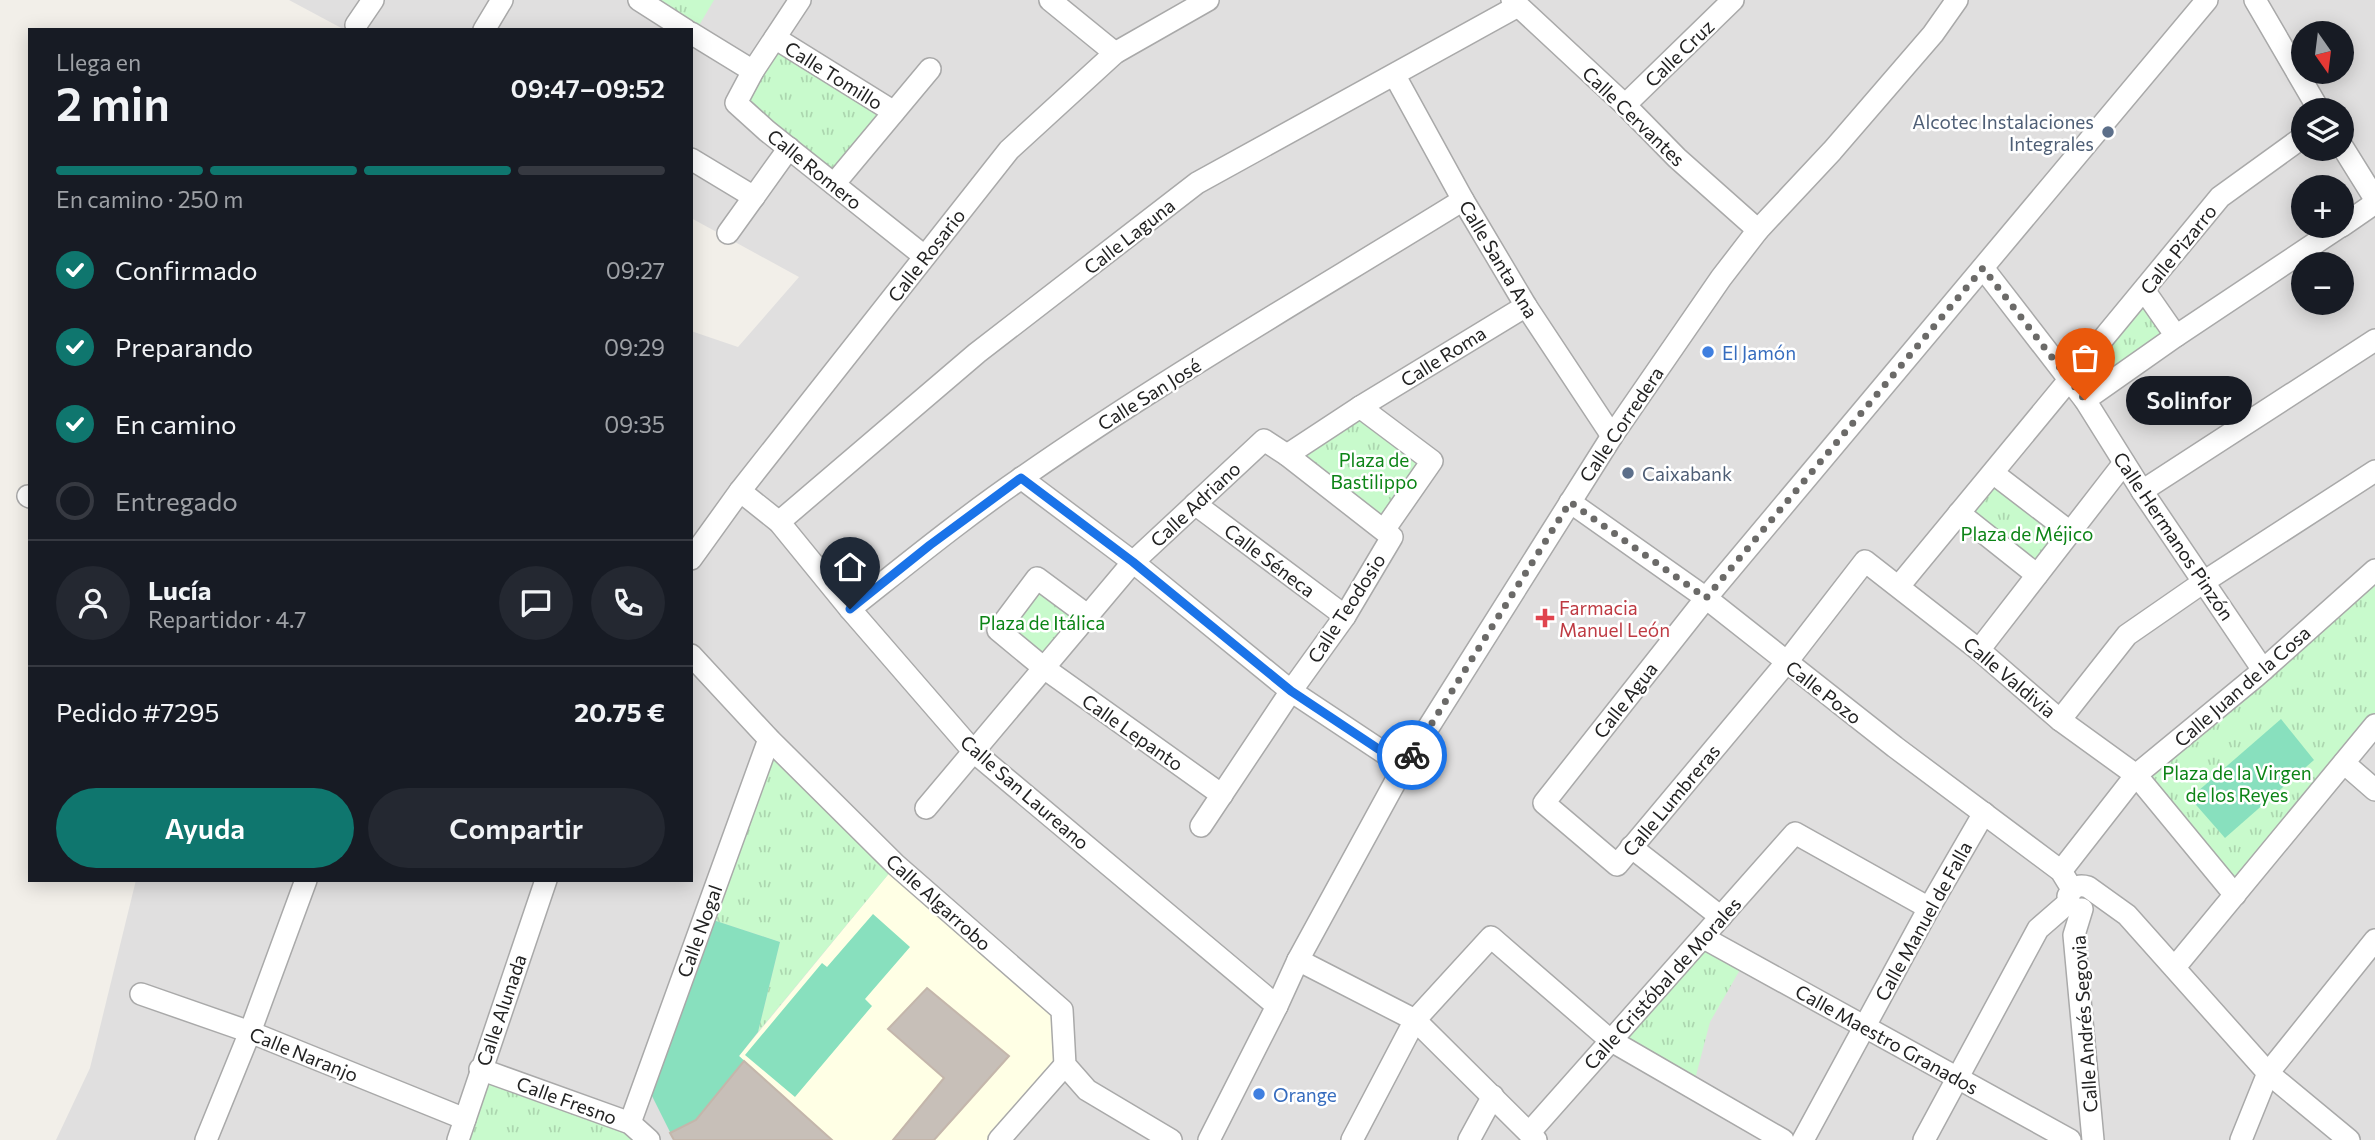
<!DOCTYPE html>
<html lang="es">
<meta charset="utf-8">
<style>
:root{--surface:#171b24;--page:#242831;--text:#f1f3f6;--muted:#9ea1a6;--line:#363941;--accent:#0f766e}
body{margin:0;font-family:Commissioner,sans-serif;background:var(--page);color:var(--text);height:100vh;display:flex;flex-direction:column;font-size:26px;white-space:nowrap}
*{box-sizing:border-box;margin:0}
p{font-size:23px;color:var(--muted)}
.icon{flex:none;width:38px;height:38px;fill:none;stroke:currentColor;stroke-width:2;stroke-linecap:round;stroke-linejoin:round}
.map{position:relative;flex:1;overflow:hidden}
.sheet{position:absolute;left:28px;top:28px;width:665px;height:854px;display:flex;flex-direction:column;background:var(--surface);border-radius:0px;box-shadow:0 4px 18px #0003}
.sheet>*{flex:none}
.needle{width:46px;rotate:166deg}
.fabs{position:absolute;left:2291px;top:21px;display:grid;gap:14px}
.fabs a{display:grid;place-items:center;width:63px;height:63px;border-radius:50%;background:var(--surface);box-shadow:0 4px 18px #0003;font-size:35px}
.pin{position:absolute;display:grid;place-items:center;width:60px;height:60px;color:#fff;margin:-72px -30px;border-radius:50% 50% 50% 0;rotate:-45deg;box-shadow:0 0 7px #0007}
.pin .icon{rotate:45deg}
.courier{position:absolute;display:grid;place-items:center;width:70px;height:70px;margin:-35px;border:5px solid #1a73e8;border-radius:50%;background:#fff;color:#222;box-shadow:0 2px 9px #0007}
.bubble{position:absolute;height:49px;border-radius:24px;background:var(--surface);box-shadow:0 4px 18px #0003;font-size:23px;font-weight:600;line-height:49px;text-align:center}
.overview em{font-style:normal;font-weight:600}
.overview div{display:flex;flex-direction:column-reverse}
.overview{display:flex;align-items:center;justify-content:space-between;height:119px;padding:0 28px}
h1{font-size:46px;font-weight:600;line-height:52px}
.bar{display:grid;grid-template-columns:repeat(4,1fr);gap:10px 7px;align-content:center;height:84px;padding:0 28px}
.bar i{height:9px;border-radius:5px;background:var(--line)}
.bar .on{background:var(--accent)}
.bar p{grid-column:span 4}
.line{display:flex;align-items:center;gap:18px;padding:0 28px;border-top:2px solid var(--line)}
.line div{flex:1}
.round{display:grid;place-items:center;flex:none;width:74px;height:74px;border-radius:37px;background:var(--page)}
ol{padding:0 28px;list-style:none}
li{display:flex;align-items:center;gap:21px;height:77px}
li p{margin-inline-start:auto}
li .icon{padding:7px;border-radius:50%;background:var(--accent);color:#fff;stroke-width:4}
li:last-child{color:var(--muted)}
li i{width:38px;height:38px;border:4px solid var(--line);border-radius:50%}
.primary-button{display:flex;gap:14px;margin-top:auto;padding:14px 28px}
.primary-button a{flex:1;height:80px;border-radius:42px;background:var(--accent);color:#fff;font-size:28px;font-weight:600;line-height:80px;text-align:center}
.primary-button a+a{background:var(--page);color:var(--text)}
.map>svg:first-child{display:block}
.residential{fill:#e0dfdf;fill-rule:evenodd}
.education{fill:#ffffe5}
.park{fill:url(#park-tufts)}
.pitch{fill:#88e0be}
.building{fill:#c7bfb8;stroke:#c4b6ab;stroke-width:2}
.lines{fill:none;stroke-linecap:round;stroke-linejoin:round}
.minor-casing{stroke:#a9a9a9;stroke-width:24}
.minor{stroke:#fff;stroke-width:21}
.done{stroke:#6b6a68;stroke-width:7;stroke-dasharray:0 12.6}
.route{stroke:#1a73e8;stroke-width:9}
.service-dot{fill:#5c6f8a;stroke:#fff;stroke-width:2.5}
.shop-dot{fill:#3f7fe0;stroke:#fff;stroke-width:2.5}
.health-dot{fill:#e0444e;stroke:#fff;stroke-width:2.5}
.labels{text-anchor:middle;dominant-baseline:central;stroke-width:5;stroke-linejoin:round;paint-order:stroke}
.street-label{font-size:19px;fill:#222;stroke:#fff}
.service-label{font-size:19px;fill:#4e5e75;stroke:#fff;text-anchor:end}
.shop-label{font-size:19px;fill:#366cbe;stroke:#fff;text-anchor:start}
.park-label{font-size:19px;fill:#0c8416;stroke:#fff}
.health-label{font-size:19px;fill:#be3a42;stroke:#fff;text-anchor:start}
</style>
<div class="map">
<svg width="2375" height="1140" viewBox="0 0 2375 1140">
<defs>
<pattern id="park-tufts" width="24" height="20" patternUnits="userSpaceOnUse" patternTransform="scale(1.75)"><rect width="24" height="20" fill="#c8facc"/><path d="M3 7l-1-3M5 7V3M7 7l1-3M15 17l-1-3M17 17v-4M19 17l1-3" fill="none" stroke="#acd6af"/></pattern>
</defs>
<rect width="100%" height="100%" fill="#f2efe9"/>
<path class="residential" d="M289,0H2375V1140H56L90,1068L136,880H691V331L738,347L799,277L691,218V30H345ZM2303,33H2342V72H2303ZM2303,110H2342V149H2303ZM2303,187H2342V226H2303ZM2303,264H2342V303H2303Z"/>
<polygon class="education" points="896,865 1062,1010 1065,1065 999,1140 832,1140 739,1056"/>
<g class="park">
<polygon points="639,0 714,0 694,34"/>
<polygon points="775,38 894,112 834,184 736,103"/>
<polygon points="2144,290 2176,336 2085,400 2070,379"/>
<polygon points="1360,407 1432,461 1384,530 1288,455"/>
<polygon points="1993,473 2070,532 2037,575 1959,513"/>
<polygon points="2375,570 2375,725 2235,895 2136,775"/>
<polygon points="1037,578 1087,615 1044,668 998,630"/>
<polygon points="769,739 896,865 758,1032 780,942 704,917"/>
<polygon points="1704,938 1745,961 1710,1022 1693,1087 1610,1040"/>
<polygon points="480,1069 649,1140 458,1140"/>
</g>
<g class="pitch">
<polygon points="2281,719 2314,760 2225,838 2190,798"/>
<polygon points="873,914 910,947 865,999 872,1006 795,1097 745,1055 822,963 827,967"/>
<polygon points="704,917 780,942 758,1032 739,1056 832,1140 674,1140 645,1082"/>
</g>
<g class="building">
<polygon points="927,988 1009,1056 934,1140 893,1140 944,1078 888,1029"/>
<polygon points="744,1061 832,1140 674,1140 670,1133 696,1120"/>
</g>
<g class="lines">
<defs>
<g id="minor">
<polyline points="639,0 686,30"/>
<polyline points="800,0 753,71 736,103 767,131 924,256"/>
<polyline points="1050,0 1115,53"/>
<polyline points="1512,0 1625,105 1677,158 1758,230"/>
<polyline points="2207,0 1706,598 1544,803 1617,865 1786,663 1865,561 1979,650 2060,720 2136,775 2235,895"/>
<polyline points="2255,0 2319,110"/>
<polyline points="356,25 373,0"/>
<polyline points="484,30 502,0"/>
<polyline points="691,33 753,71"/>
<polyline points="775,38 894,112"/>
<polyline points="1395,76 1463,200 1526,306 1612,436"/>
<polyline points="1625,105 1733,0"/>
<polyline points="2342,146 2375,199"/>
<polyline points="691,159 754,197"/>
<polyline points="834,184 930,69"/>
<polyline points="2342,226 2375,203"/>
<polyline points="728,233 789,148"/>
<polyline points="1983,268 2085,400 2142,491 2263,670"/>
<polyline points="2144,290 2176,336"/>
<polyline points="2085,400 2176,336 2341,226"/>
<polyline points="1360,407 1526,306"/>
<polyline points="1993,473 2070,532"/>
<polyline points="1021,478 1133,562 1291,691 1404,766"/>
<polyline points="740,491 779,522 850,609 974,752 1277,1006"/>
<polyline points="2142,491 2375,340"/>
<polyline points="28,496 30,497"/>
<polyline points="1570,502 1706,598 1895,747 2061,871 2072,889"/>
<polyline points="1195,504 1345,616"/>
<polyline points="1959,513 2037,575"/>
<polyline points="779,522 977,353 1197,183 1518,6"/>
<polyline points="691,559 740,491 1009,150 1115,53 1208,0"/>
<polyline points="1899,586 2220,197 2303,137"/>
<path d="M850,609C907,564 963,518 1023,477C1165,378 1316,291 1463,200"/>
<polyline points="1087,615 1037,578 998,630 1044,668 1222,795"/>
<polyline points="1979,650 2124,463"/>
<polyline points="691,655 769,739 896,865 1062,1010 1065,1065 1087,1090 1171,1140"/>
<polyline points="2060,720 2127,635 2205,581 2375,471"/>
<polyline points="2344,763 2375,790"/>
<polyline points="926,808 1133,562 1264,440 1287,455"/>
<polyline points="1201,826 1291,691 1345,616 1392,537 1287,455 1360,407 1432,461 1384,530"/>
<polyline points="1631,847 1721,917"/>
<polyline points="2061,871 2136,775 2255,677 2375,570"/>
<path d="M2069,900L2068,896C2073,887 2078,884 2088,887L2127,915L2268,1073L2349,1140"/>
<polyline points="2082,909 2074,935 2093,1140"/>
<polyline points="1704,938 2070,1140"/>
<polyline points="1298,960 1415,1020 1536,1140"/>
<polyline points="2175,967 2375,725"/>
<polyline points="141,994 250,1032 465,1119"/>
<polyline points="480,1069 630,1123 649,1140"/>
<polyline points="630,1123 769,739"/>
<polyline points="1529,1133 1795,833 1929,908"/>
<polyline points="206,1140 250,1032 306,880"/>
<polyline points="458,1140 546,880"/>
<polyline points="999,1140 1065,1065"/>
<polyline points="1209,1140 1277,1006 1298,960 1404,766 1612,436 1721,278 1758,230 1832,151 1933,34 1957,0"/>
<polyline points="1352,1140 1415,1020 1491,937 1610,1040 1783,1140"/>
<polyline points="1469,1140 1493,1096"/>
<polyline points="1803,1140 1929,908 1984,813"/>
<polyline points="1924,1140 2038,929 2069,902"/>
<polyline points="2241,1140 2268,1073 2375,940"/>
</g>
</defs>
<use href="#minor" class="minor-casing"/>
<use href="#minor" class="minor"/>
</g>
<g class="lines">
<polyline class="done" points="1412,755 1570,502 1706,598 1983,268 2085,400"/>
<polyline class="route" points="850,609 930,545 1021,478 1133,562 1291,691 1404,766 1412,755"/>
</g>
<g class="service-dot">
<circle cx="2108" cy="132" r="7"/>
<circle cx="1628" cy="473" r="7"/>
</g>
<g class="shop-dot">
<circle cx="1708" cy="352" r="7"/>
<circle cx="1259" cy="1094" r="7"/>
</g>
<path class="health-dot" d="M1541.5 607.5h7v7h7v7h-7v7h-7v-7h-7v-7h7z"/>
<g class="labels">
<g class="street-label">
<text transform="translate(1679 53) rotate(-44)">Calle Cruz</text>
<text transform="translate(834 75) rotate(32)">Calle Tomillo</text>
<text transform="translate(1634 116) rotate(44)">Calle Cervantes</text>
<text transform="translate(815 169) rotate(39)">Calle Romero</text>
<text transform="translate(1129 236) rotate(-38)">Calle Laguna</text>
<text transform="translate(2178 249) rotate(-51)">Calle Pizarro</text>
<text transform="translate(926 255) rotate(-52)">Calle Rosario</text>
<text transform="translate(1499 259) rotate(59)">Calle Santa Ana</text>
<text transform="translate(1443 356) rotate(-32)">Calle Roma</text>
<text transform="translate(1149 394) rotate(-32)">Calle San José</text>
<text transform="translate(1621 424) rotate(-56)">Calle Corredera</text>
<text transform="translate(1195 504) rotate(-43)">Calle Adriano</text>
<text transform="translate(2174 536) rotate(56)">Calle Hermanos Pinzón</text>
<text transform="translate(1270 560) rotate(37)">Calle Séneca</text>
<text transform="translate(1346 608) rotate(-57)">Calle Teodosio</text>
<text transform="translate(2010 677) rotate(40)">Calle Valdivia</text>
<text transform="translate(2242 686) rotate(-41)">Calle Juan de la Cosa</text>
<text transform="translate(1824 692) rotate(38)">Calle Pozo</text>
<text transform="translate(1625 700) rotate(-52)">Calle Agua</text>
<text transform="translate(1133 732) rotate(35)">Calle Lepanto</text>
<text transform="translate(1025 792) rotate(41)">Calle San Laureano</text>
<text transform="translate(1671 800) rotate(-50)">Calle Lumbreras</text>
<text transform="translate(939 902) rotate(42)">Calle Algarrobo</text>
<text transform="translate(1923 921) rotate(-61)">Calle Manuel de Falla</text>
<text transform="translate(699 931) rotate(-70)">Calle Nogal</text>
<text transform="translate(1662 983) rotate(-48)">Calle Cristóbal de Morales</text>
<text transform="translate(501 1010) rotate(-71)">Calle Alunada</text>
<text transform="translate(2084 1024) rotate(-94)">Calle Andrés Segovia</text>
<text transform="translate(1887 1039) rotate(29)">Calle Maestro Granados</text>
<text transform="translate(304 1054) rotate(22)">Calle Naranjo</text>
<text transform="translate(567 1100) rotate(20)">Calle Fresno</text>
</g>
<g class="service-label">
<text x="2094" y="121">Alcotec Instalaciones<tspan x="2094" dy="22">Integrales</tspan></text>
<text x="1642" y="473" text-anchor="start">Caixabank</text>
</g>
<g class="shop-label">
<text x="1722" y="352">El Jamón</text>
<text x="1273" y="1094">Orange</text>
</g>
<g class="park-label">
<text x="1374" y="459">Plaza de<tspan x="1374" dy="22">Bastilippo</tspan></text>
<text x="2027" y="533">Plaza de Méjico</text>
<text x="1042" y="622">Plaza de Itálica</text>
<text x="2237" y="772">Plaza de la Virgen<tspan x="2237" dy="22">de los Reyes</tspan></text>
</g>
<g class="health-label">
<text x="1559" y="607">Farmacia<tspan x="1559" dy="22">Manuel León</tspan></text>
</g>
</g>
</svg>
<div class="fabs">
<a><svg class="needle" viewBox="-14 -14 28 28"><path d="M0-13l5 13h-10z" fill="#e53935"/><path d="M0 13l5-13h-10z" fill="#9ea1a6"/></svg></a>
<a><svg class="icon" aria-label="layers" viewBox="0 0 24 24"><path d="M12 4l9 5-9 5-9-5zM3 14l9 5 9-5"/></svg></a>
<a>+</a>
<a>−</a>
</div>
<div class="pin" style="left:2085px;top:400px;background:#ea580c"><svg class="icon" aria-label="bag" viewBox="0 0 24 24"><path d="M5 8h14l-1 12H6zM9 8a3 3 0 0 1 6 0"/></svg></div>
<div class="pin" style="left:850px;top:609px;background:#1f2937"><svg class="icon" aria-label="home" viewBox="0 0 24 24"><path d="M3 11l9-7 9 7M6 9v11h12V9"/></svg></div>
<div class="courier" style="left:1412px;top:755px"><svg class="icon" aria-label="bike" viewBox="0 0 24 24"><circle cx="6" cy="16" r="4"/><circle cx="18" cy="16" r="4"/><path d="M6 16l4-8h5l3 8M10 8l3 8H6M13 5h3"/></svg></div>
<div class="bubble" style="left:2126px;top:376px;width:126px">Solinfor</div>
<section class="sheet">
<div class="overview"><div><h1>2 min</h1><p>Llega en</p></div><em>09:47–09:52</em></div>
<div class="bar"><i class="on"></i><i class="on"></i><i class="on"></i><i></i><p>En camino · 250 m</p></div>
<ol>
<li><svg class="icon" aria-label="check" viewBox="0 0 24 24"><path d="M5 12l5 5 9-10"/></svg>Confirmado<p>09:27</p></li>
<li><svg class="icon" aria-label="check" viewBox="0 0 24 24"><path d="M5 12l5 5 9-10"/></svg>Preparando<p>09:29</p></li>
<li><svg class="icon" aria-label="check" viewBox="0 0 24 24"><path d="M5 12l5 5 9-10"/></svg>En camino<p>09:35</p></li>
<li><i></i>Entregado</li>
</ol>
<div class="line" style="height:126px"><a class="round"><svg class="icon" aria-label="person" viewBox="0 0 24 24"><circle cx="12" cy="8" r="4"/><path d="M4 21q1-7 8-7t8 7"/></svg></a><div><b>Lucía</b><p>Repartidor · 4.7</p></div><a class="round"><svg class="icon" aria-label="chat" viewBox="0 0 24 24"><path d="M4 5h16v11H9l-5 4z"/></svg></a><a class="round"><svg class="icon" aria-label="phone" viewBox="0 0 24 24"><path d="M5 4h4l2 5-3 2q2 4 5 5l2-3 5 2v4C11 20 4 13 5 4z"/></svg></a></div>
<div class="line" style="height:91px"><div>Pedido #7295</div><b>20.75 €</b></div>
<div class="primary-button"><a>Ayuda</a><a>Compartir</a></div>
</section>
</div>
